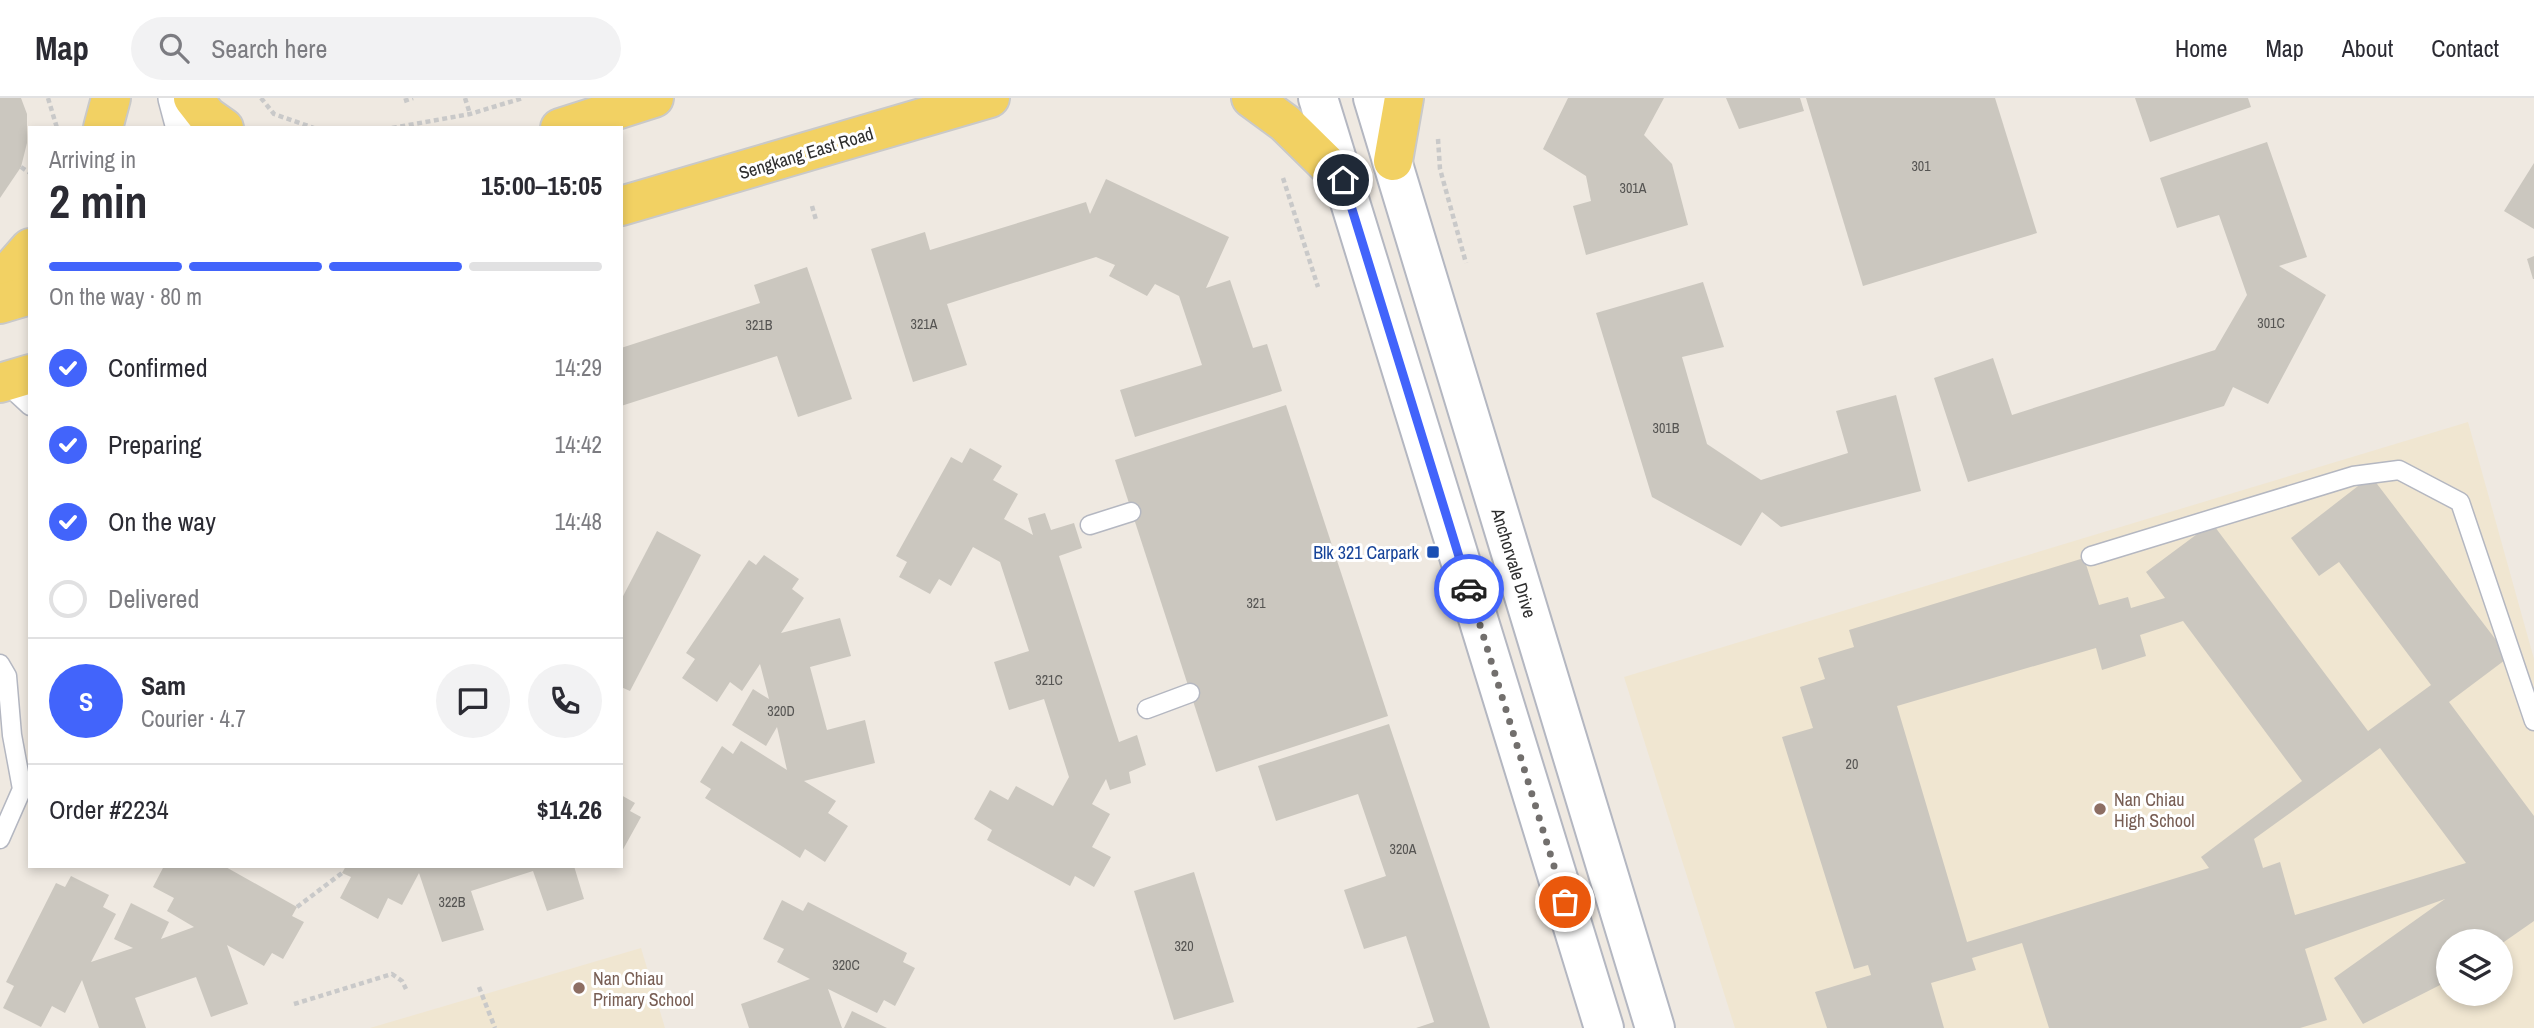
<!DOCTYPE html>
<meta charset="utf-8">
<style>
:root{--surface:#fff;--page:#f2f2f3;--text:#2b2b33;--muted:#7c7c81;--line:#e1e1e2;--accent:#4264fb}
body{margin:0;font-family:"Archivo Narrow",sans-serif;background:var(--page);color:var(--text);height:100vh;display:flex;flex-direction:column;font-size:26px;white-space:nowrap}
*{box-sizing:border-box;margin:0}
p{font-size:23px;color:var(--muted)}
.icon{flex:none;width:38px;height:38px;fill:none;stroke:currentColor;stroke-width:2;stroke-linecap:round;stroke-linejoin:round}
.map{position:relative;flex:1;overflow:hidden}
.drawer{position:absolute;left:28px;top:28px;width:595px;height:742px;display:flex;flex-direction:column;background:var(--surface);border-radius:0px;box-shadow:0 4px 10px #0003}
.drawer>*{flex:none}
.buttons{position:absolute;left:2436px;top:831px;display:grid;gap:14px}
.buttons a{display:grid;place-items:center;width:77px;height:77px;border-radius:50%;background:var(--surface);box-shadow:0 4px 10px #0003;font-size:35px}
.pin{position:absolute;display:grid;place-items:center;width:60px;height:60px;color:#fff;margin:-30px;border:4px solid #fff;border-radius:50%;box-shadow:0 2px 7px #0007}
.courier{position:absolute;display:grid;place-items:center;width:70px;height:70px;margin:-35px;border:5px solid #4264fb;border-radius:50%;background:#fff;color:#222;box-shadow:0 2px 9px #0007}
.summary em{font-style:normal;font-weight:800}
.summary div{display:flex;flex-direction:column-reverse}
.summary{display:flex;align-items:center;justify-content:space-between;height:119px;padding:0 21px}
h1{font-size:46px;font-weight:800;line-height:52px}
.bar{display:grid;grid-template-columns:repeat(4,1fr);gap:10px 7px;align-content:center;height:84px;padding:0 21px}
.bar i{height:9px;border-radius:5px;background:var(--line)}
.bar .current{background:var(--accent)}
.bar p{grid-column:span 4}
.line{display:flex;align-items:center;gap:18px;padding:0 21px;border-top:2px solid var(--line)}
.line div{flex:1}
.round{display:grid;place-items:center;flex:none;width:74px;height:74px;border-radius:37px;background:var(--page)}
ol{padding:0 21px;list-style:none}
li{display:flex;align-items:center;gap:21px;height:77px}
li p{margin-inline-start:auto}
li .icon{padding:7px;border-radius:50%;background:var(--accent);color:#fff;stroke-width:4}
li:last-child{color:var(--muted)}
li i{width:38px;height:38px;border:4px solid var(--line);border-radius:50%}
header{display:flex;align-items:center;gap:42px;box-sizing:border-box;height:98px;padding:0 35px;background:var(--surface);border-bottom:2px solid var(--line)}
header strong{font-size:33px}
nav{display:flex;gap:38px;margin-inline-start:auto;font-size:24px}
.search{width:490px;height:63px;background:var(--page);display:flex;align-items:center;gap:18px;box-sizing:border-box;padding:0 24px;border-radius:38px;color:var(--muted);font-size:26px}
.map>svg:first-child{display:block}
.education{fill:#f0e6d1;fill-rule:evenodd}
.building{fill:#cbc7bf;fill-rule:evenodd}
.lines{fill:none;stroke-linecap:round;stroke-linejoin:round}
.lane-casing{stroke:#b4b7c1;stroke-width:21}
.street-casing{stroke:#b4b7c1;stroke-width:38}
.secondary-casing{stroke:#b4b7c1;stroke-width:42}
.primary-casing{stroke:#c9c9c9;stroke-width:42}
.path{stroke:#c9c9c9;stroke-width:4.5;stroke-dasharray:5 3.5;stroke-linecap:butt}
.lane{stroke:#fff;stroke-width:18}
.street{stroke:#fff;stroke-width:35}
.secondary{stroke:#fff;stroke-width:38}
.primary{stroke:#f2d163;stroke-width:38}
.done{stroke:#726f6d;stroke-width:7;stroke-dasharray:0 12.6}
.route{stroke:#4264fb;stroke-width:9}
.transit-dot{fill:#1a4fb4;stroke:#fff;stroke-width:2.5}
.education-dot{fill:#8d6e63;stroke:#fff;stroke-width:2.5}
.labels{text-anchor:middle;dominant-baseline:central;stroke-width:6;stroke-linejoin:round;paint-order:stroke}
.number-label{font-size:14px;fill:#555452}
.street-label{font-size:18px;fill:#2e2e2e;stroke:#fff}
.transit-label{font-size:18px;fill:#164399;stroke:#fff;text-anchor:end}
.education-label{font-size:18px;fill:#785e54;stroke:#fff;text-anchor:start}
</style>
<header>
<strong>Map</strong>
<div class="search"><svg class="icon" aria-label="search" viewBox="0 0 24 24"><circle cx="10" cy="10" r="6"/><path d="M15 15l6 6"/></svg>Search here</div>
<nav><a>Home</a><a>Map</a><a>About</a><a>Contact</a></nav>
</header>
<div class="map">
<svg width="2534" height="930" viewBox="0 0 2534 930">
<rect width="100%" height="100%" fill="#efe9e1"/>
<g class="education">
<path d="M2468,324L2534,561V930H1735L1624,579ZM2448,844H2501V896H2448Z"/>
<polygon points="641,850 665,930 370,930"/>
</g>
<g class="building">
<polygon points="0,0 21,0 27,16 27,45 21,69 0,100"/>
<polygon points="1568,0 1664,0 1644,37 1672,66 1688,127 1586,157 1573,108 1591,103 1586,78 1543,51"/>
<polygon points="1726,0 1800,0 1804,13 1739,31"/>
<polygon points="1806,0 1995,0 2037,135 1863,188"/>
<polygon points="2135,0 2248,0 2251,9 2150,44"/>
<polygon points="2267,44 2307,159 2279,168 2326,197 2268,306 2233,289 2224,308 1968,384 1934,280 1993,260 2012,317 2215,252 2247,197 2219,117 2177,130 2160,80"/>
<polygon points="2534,65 2534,131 2504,113"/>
<polygon points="1106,81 1229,139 1206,190 1230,182 1253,250 1267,246 1282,293 1135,339 1120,292 1202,267 1179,198 1155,186 1147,198 1109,178 1115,167 1096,159 947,206 967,267 913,284 871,151 925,134 930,152 1086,104 1090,116"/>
<polygon points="2534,158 2534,181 2533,181 2527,161"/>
<polygon points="807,169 852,301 798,319 777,258 621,308 621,250 760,205 754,187"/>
<polygon points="1703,184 1724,249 1682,259 1707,346 1761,382 1848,355 1836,313 1896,297 1921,393 1781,429 1762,414 1741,448 1652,399 1596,215"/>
<polygon points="1286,307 1388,618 1216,674 1115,362"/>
<polygon points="970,350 1002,368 993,382 1018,396 1004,421 1033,437 1028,420 1045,415 1051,432 1074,425 1082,450 1059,458 1119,644 1137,637 1146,667 1129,674 1131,685 1110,692 1106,681 1092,706 1110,716 1092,749 1111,759 1094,789 1075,778 1070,788 987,742 992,732 974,721 990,692 1008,702 1016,688 1053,708 1069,679 1044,601 1009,612 994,564 1029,553 1000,464 973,449 951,488 939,481 930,496 899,479 907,464 896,458 951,359 962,365"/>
<path d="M2371,378L2509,559L2449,604L2534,718V823L2501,846V844H2448V883L2363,926L2334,880L2445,801L2305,851L2327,922L2300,930H2049L2022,845L1972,860L1976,872L1931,885L1944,930H1827L1815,894L1871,877L1868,867L1854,871L1782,639L1813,630L1800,589L1825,581L1818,560L1854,549L1849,532L2084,460L2099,507L2128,499L2131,510L2165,500L2146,474L2212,425L2368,633L2431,587L2339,464L2319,478L2291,440ZM2183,523L2302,683L2201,759L2209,770L1967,844L1897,608L2096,550L2102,572L2146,558L2140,537ZM2380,650L2466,765L2295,817L2280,764L2263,770L2254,741Z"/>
<polygon points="657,433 701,457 630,593 621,589 621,502"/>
<polygon points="764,457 799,481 792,491 804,500 781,535 840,520 851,558 810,569 827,632 865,622 875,665 804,683 836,703 828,715 848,728 825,764 805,751 800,760 780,747 705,700 711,691 700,684 722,648 733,656 741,643 787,672 777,629 766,648 732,627 753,591 769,601 760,566 742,593 730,584 717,604 682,580 695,561 686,555 749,462 756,467"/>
<polygon points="1389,626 1449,806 1490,930 1416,930 1434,924 1406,838 1364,851 1344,792 1386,778 1358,696 1276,723 1258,668"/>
<polygon points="621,697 635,705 630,713 641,719 621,755"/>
<polygon points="164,768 224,768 297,809 292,818 304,824 283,861 272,855 264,868 227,847 248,906 211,919 196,879 135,900 146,930 99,930 82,882 65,915 52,908 41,929 3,910 14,888 6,884 56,785 65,789 71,778 109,797 103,809 116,816 91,864 133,850 114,841 131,805 169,824 161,841 194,829 167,813 174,800 153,789"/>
<polygon points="346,768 574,768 584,801 547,813 533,773 471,793 484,832 442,844 419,775 402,807 388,800 378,821 340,800 351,779 342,775"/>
<polygon points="1194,774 1234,904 1174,922 1134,793"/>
<polygon points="782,802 803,813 808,804 907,855 903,864 915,870 895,908 884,902 877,915 828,891 842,930 749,930 741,906 810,881 777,864 784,851 763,841"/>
<polygon points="852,913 887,930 844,930"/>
</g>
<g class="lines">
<defs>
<g id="lane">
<polyline points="4,284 30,308"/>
<polyline points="1090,427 1131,414"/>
<polyline points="2091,458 2353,378 2399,372 2460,404 2534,623"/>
<polyline points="0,566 7,578 12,637 22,691 0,741"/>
<polyline points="1147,611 1190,595"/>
</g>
<polyline id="street" points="176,0 184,30"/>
<g id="secondary">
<polyline points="1318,0 1604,930"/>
<polyline points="1373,0 1655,930"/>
</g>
<g id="primary">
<polyline points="193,0 207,18 224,30"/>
<polyline points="1251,0 1285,25 1343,82"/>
<polyline points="103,30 111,0"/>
<polyline points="560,30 654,0"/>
<polyline points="1393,63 1404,0"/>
<polyline points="621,108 990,0"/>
<polyline points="0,184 30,150"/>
<polyline points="0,206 30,197"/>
<polyline points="0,285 30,276"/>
</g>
</defs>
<use href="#lane" class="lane-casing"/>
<use href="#street" class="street-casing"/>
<use href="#secondary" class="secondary-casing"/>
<use href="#primary" class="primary-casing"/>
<g class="path">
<polyline points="48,0 57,30"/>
<polyline points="261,0 274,16 314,30"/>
<polyline points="465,0 470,16"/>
<polyline points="404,3 413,0"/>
<polyline points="392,30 470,16 523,0"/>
<polyline points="1438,41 1440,71 1466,165"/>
<polyline points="21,69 30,75"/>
<polyline points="1283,80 1318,189"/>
<polyline points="812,108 816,122"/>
<polyline points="297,809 342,775"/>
<polyline points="479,889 495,930"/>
<polyline points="294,906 392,876 402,883 406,891"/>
</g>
<use href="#lane" class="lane"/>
<use href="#street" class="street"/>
<use href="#secondary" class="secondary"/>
<use href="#primary" class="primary"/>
</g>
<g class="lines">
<polyline class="done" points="1469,491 1565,804"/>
<polyline class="route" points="1343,82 1469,491"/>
</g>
<rect class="transit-dot" x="1426" y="447" width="14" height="14" rx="3.5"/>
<g class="education-dot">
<circle cx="2100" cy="711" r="7"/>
<circle cx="579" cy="890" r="7"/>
</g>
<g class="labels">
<g class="number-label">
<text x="1921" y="68">301</text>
<text x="1633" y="90">301A</text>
<text x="2271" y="225">301C</text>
<text x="924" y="226">321A</text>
<text x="759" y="227">321B</text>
<text x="1666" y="330">301B</text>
<text x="1256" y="505">321</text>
<text x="1049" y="582">321C</text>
<text x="781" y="613">320D</text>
<text x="1852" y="666">20</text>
<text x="1403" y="751">320A</text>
<text x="452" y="804">322B</text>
<text x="1184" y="848">320</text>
<text x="846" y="867">320C</text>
</g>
<g class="street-label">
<text transform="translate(806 55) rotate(-17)">Sengkang East Road</text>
<text transform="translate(1514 465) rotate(73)">Anchorvale Drive</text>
</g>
<g class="transit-label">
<text x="1419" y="454">Blk 321 Carpark</text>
</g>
<g class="education-label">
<text x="2114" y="701">Nan Chiau<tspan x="2114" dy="21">High School</tspan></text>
<text x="593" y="880">Nan Chiau<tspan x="593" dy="21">Primary School</tspan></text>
</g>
</g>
</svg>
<div class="buttons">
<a><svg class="icon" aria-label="layers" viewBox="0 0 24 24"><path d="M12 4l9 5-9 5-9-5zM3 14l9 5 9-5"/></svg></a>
</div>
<div class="pin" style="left:1565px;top:804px;background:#ea580c"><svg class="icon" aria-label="bag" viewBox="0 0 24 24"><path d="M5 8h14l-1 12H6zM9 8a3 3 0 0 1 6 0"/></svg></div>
<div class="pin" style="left:1343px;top:82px;background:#1f2937"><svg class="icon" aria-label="home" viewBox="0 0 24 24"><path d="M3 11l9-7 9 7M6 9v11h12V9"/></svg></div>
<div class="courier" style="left:1469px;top:491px"><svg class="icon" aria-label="car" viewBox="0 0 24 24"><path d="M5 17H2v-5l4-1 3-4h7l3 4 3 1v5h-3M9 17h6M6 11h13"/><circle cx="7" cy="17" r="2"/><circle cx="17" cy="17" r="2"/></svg></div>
<section class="drawer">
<div class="summary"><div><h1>2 min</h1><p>Arriving in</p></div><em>15:00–15:05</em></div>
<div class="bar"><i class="current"></i><i class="current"></i><i class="current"></i><i></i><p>On the way · 80 m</p></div>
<ol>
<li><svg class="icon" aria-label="check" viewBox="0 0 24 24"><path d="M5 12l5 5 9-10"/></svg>Confirmed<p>14:29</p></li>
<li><svg class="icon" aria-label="check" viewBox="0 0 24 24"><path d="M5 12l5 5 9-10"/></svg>Preparing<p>14:42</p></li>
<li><svg class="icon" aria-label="check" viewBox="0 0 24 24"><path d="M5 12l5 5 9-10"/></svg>On the way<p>14:48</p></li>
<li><i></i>Delivered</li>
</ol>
<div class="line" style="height:126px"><b class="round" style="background:var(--accent);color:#fff">S</b><div><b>Sam</b><p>Courier · 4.7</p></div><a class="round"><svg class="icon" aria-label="chat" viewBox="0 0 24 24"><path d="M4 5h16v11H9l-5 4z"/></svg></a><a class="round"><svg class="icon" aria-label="phone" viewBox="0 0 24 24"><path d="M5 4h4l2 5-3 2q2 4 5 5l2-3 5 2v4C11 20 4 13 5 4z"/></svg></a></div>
<div class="line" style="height:91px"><div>Order #2234</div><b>$14.26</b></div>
</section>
</div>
